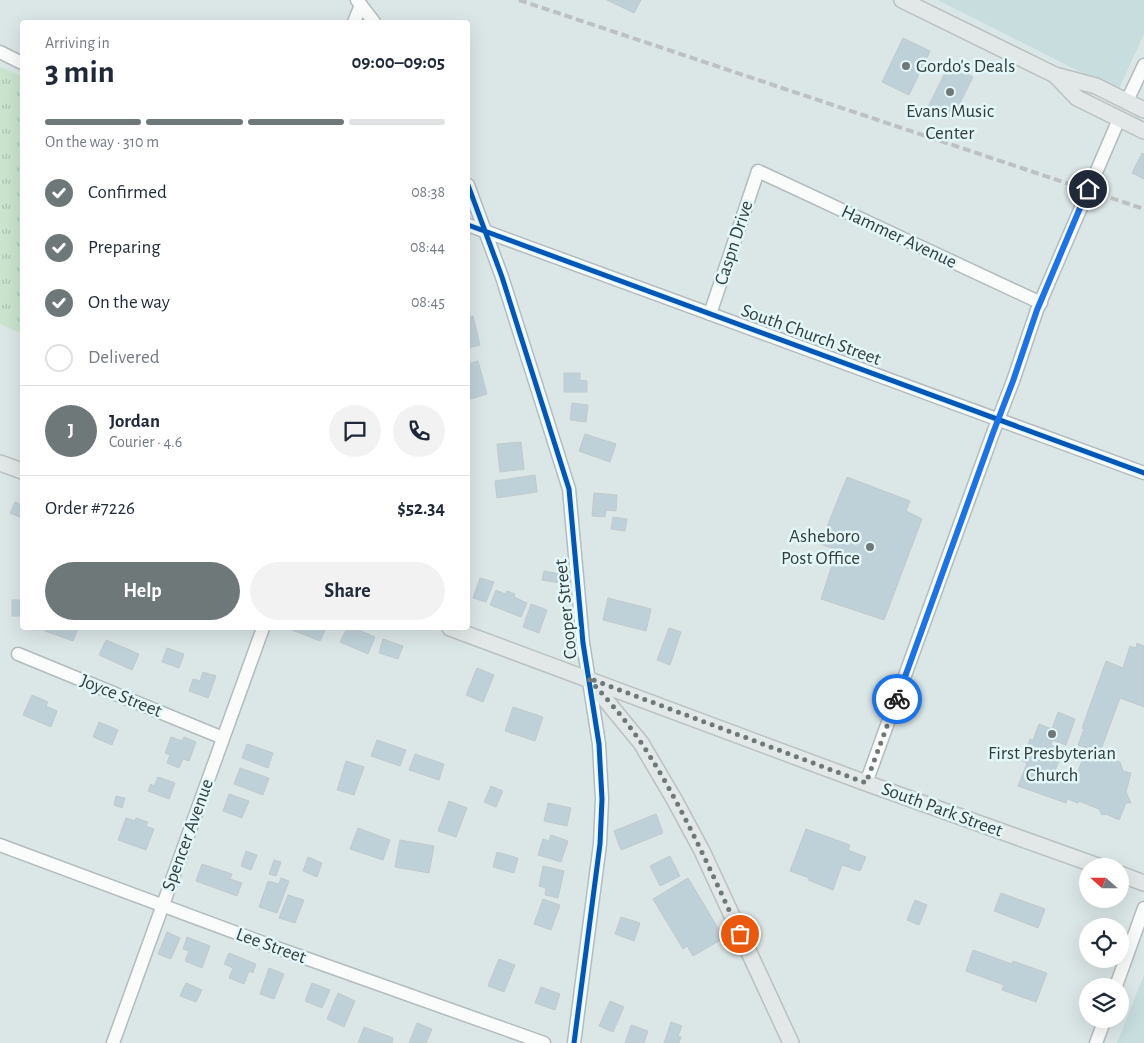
<!DOCTYPE html>
<meta charset="utf-8">
<style>
:root{--surface:#fff;--page:#f2f2f3;--text:#1f2937;--muted:#747a83;--line:#e0e1e3;--accent:#6f7878}
body{margin:0;font-family:"Alegreya Sans",sans-serif;background:var(--page);color:var(--text);height:100vh;display:flex;flex-direction:column;font-size:19px;white-space:nowrap}
*{box-sizing:border-box;margin:0}
p{font-size:16px;color:var(--muted)}
.icon{flex:none;width:28px;height:28px;fill:none;stroke:currentColor;stroke-width:2;stroke-linecap:round;stroke-linejoin:round}
.map{position:relative;flex:1;overflow:hidden}
.panel{position:absolute;left:20px;top:20px;width:450px;height:610px;display:flex;flex-direction:column;background:var(--surface);border-radius:5px;box-shadow:0 5px 20px #0002}
.panel>*{flex:none}
.needle{width:32px;rotate:291deg}
.fabs{position:absolute;left:1079px;top:858px;display:grid;gap:10px}
.fabs a{display:grid;place-items:center;width:50px;height:50px;border-radius:50%;background:var(--surface);box-shadow:0 5px 20px #0002;font-size:25px}
.pin{position:absolute;display:grid;place-items:center;width:42px;height:42px;color:#fff;margin:-21px;border:2px solid #fff;border-radius:50%;box-shadow:0 1px 5px #0007}
.courier{position:absolute;display:grid;place-items:center;width:50px;height:50px;margin:-25px;border:4px solid #1a73e8;border-radius:50%;background:#fff;color:#222;box-shadow:0 1px 6px #0007}
.headline em{font-style:normal;font-weight:700}
.headline div{display:flex;flex-direction:column-reverse}
.headline{display:flex;align-items:center;justify-content:space-between;height:85px;padding:0 25px}
h1{font-size:32px;font-weight:700;line-height:38px}
.bar{display:grid;grid-template-columns:repeat(4,1fr);gap:8px 5px;align-content:center;height:60px;padding:0 25px}
.bar i{height:6px;border-radius:4px;background:var(--line)}
.bar .on{background:var(--accent)}
.bar p{grid-column:span 4}
.line{display:flex;align-items:center;gap:12px;padding:0 25px;border-top:1px solid var(--line)}
.line div{flex:1}
.round{display:grid;place-items:center;flex:none;width:52px;height:52px;border-radius:26px;background:var(--page)}
ol{padding:0 25px;list-style:none}
li{display:flex;align-items:center;gap:15px;height:55px}
li p{margin-inline-start:auto}
li .icon{padding:5px;border-radius:50%;background:var(--accent);color:#fff;stroke-width:4}
li:last-child{color:var(--muted)}
li i{width:28px;height:28px;border:2px solid var(--line);border-radius:50%}
.action{display:flex;gap:10px;margin-top:auto;padding:10px 25px}
.action a{flex:1;height:58px;border-radius:30px;background:var(--accent);color:#fff;font-size:20px;font-weight:700;line-height:58px;text-align:center}
.action a+a{background:var(--page);color:var(--text)}
.map>svg:first-child{display:block}
.built{fill:#c8ddde}
.park{fill:url(#park-tufts)}
.building{fill:#bed1d8;stroke:#c2c9cc}
.lines{fill:none;stroke-linecap:round;stroke-linejoin:round}
.minor-casing{stroke:#b3bcbd;stroke-width:15}
.major-casing{stroke:#bbc1c1;stroke-width:18}
.minor{stroke:#fafbfb;stroke-width:12}
.major{stroke:#e1e8e7;stroke-width:15}
.rail{stroke:#bec1c2;stroke-width:4;stroke-dasharray:8 4;stroke-linecap:butt}
.cycleway-casing{stroke:#e3f7f9;stroke-width:8}
.cycleway{stroke:#0057b8;stroke-width:5}
.done{stroke:#6f7878;stroke-width:5;stroke-dasharray:0 9}
.route{stroke:#1a73e8;stroke-width:6}
.poi-dot{fill:#6f7878;stroke:#e3f7f9;stroke-width:2}
.labels{text-anchor:middle;dominant-baseline:central;stroke-width:5;stroke-linejoin:round;paint-order:stroke}
.poi-label{font-size:19px;fill:#353d3d;stroke:#e3f7f9}
.street-label{font-size:19px;fill:#353d3d;stroke:#e3f7f9}
</style>
<div class="map">
<svg width="1144" height="1043" viewBox="0 0 1144 1043">
<defs>
<pattern id="park-tufts" width="24" height="20" patternUnits="userSpaceOnUse" patternTransform="scale(1.25)"><rect width="24" height="20" fill="#cae4ce"/><path d="M3 7l-1-3M5 7V3M7 7l1-3M15 17l-1-3M17 17v-4M19 17l1-3" fill="none" stroke="#aec4b2"/></pattern>
</defs>
<rect width="100%" height="100%" fill="#dbe6e7"/>
<g class="built">
<polygon points="938,0 1144,0 1144,34 1118,91"/>
<polygon points="1144,975 1144,1043 1117,1043"/>
</g>
<polygon class="park" points="0,67 22,76 22,334 0,324"/>
<g class="building">
<polygon points="607,0 641,0 634,13"/>
<polygon points="903,38 930,51 909,95 882,82"/>
<polygon points="949,65 973,77 952,119 928,107"/>
<polygon points="1142,153 1144,154 1144,179 1132,173"/>
<polygon points="473,316 480,345 468,348 468,317"/>
<polygon points="478,361 487,394 471,399 468,387 468,364"/>
<polygon points="564,373 580,373 580,380 587,381 587,392 564,392"/>
<polygon points="572,403 588,405 586,422 570,420"/>
<polygon points="585,434 616,444 610,462 579,451"/>
<polygon points="521,442 524,469 500,472 497,444"/>
<polygon points="535,475 537,492 497,498 495,481"/>
<polygon points="847,477 910,501 906,511 922,519 884,620 821,599 837,550 820,544"/>
<polygon points="594,493 617,495 616,511 606,510 605,517 592,516"/>
<polygon points="15,502 22,505 22,518 10,513"/>
<polygon points="613,517 627,519 625,531 611,529"/>
<polygon points="544,571 560,574 559,583 542,580"/>
<polygon points="480,578 494,582 486,602 473,598"/>
<polygon points="496,590 505,594 507,591 515,594 514,597 527,603 521,617 490,605"/>
<polygon points="608,598 651,609 646,631 603,620"/>
<rect x="12" y="600" width="10" height="16"/>
<polygon points="531,604 547,610 539,633 523,627"/>
<polygon points="46,628 78,628 73,641 45,631"/>
<polygon points="287,628 326,628 320,641"/>
<polygon points="347,628 354,628 375,637 368,654 340,642"/>
<polygon points="669,628 681,632 670,665 657,660"/>
<polygon points="383,639 403,646 398,659 379,653"/>
<polygon points="106,640 139,654 132,670 99,655"/>
<polygon points="1137,643 1144,646 1144,707 1120,698 1099,755 1120,762 1123,771 1131,773 1126,792 1131,803 1126,803 1119,820 1106,814 1102,815 1099,809 1079,801 1078,803 1067,799 1066,803 1018,786 1027,763 1022,761 1030,739 1033,740 1039,724 1052,729 1058,712 1075,719 1066,745 1052,740 1051,745 1063,750 1055,771 1075,779 1087,748 1078,745 1084,729 1082,728 1106,661 1123,668 1130,646 1136,648"/>
<polygon points="167,648 184,654 179,668 162,662"/>
<polygon points="477,668 494,675 483,702 466,695"/>
<polygon points="203,672 216,676 208,698 189,691 193,679 200,681"/>
<polygon points="32,695 48,702 46,706 57,711 51,727 23,715"/>
<polygon points="513,707 543,717 535,741 505,731"/>
<polygon points="99,722 118,730 112,745 93,737"/>
<polygon points="171,737 182,741 184,737 196,742 189,761 183,759 179,768 167,763 170,755 165,753"/>
<polygon points="377,740 406,750 400,766 371,756"/>
<polygon points="247,744 273,753 268,768 242,758"/>
<polygon points="415,754 444,764 439,780 409,770"/>
<polygon points="346,761 364,767 354,795 337,790"/>
<polygon points="240,768 269,778 263,795 234,784"/>
<polygon points="158,777 175,783 169,799 148,791 151,784 154,786"/>
<polygon points="491,786 503,791 496,807 484,802"/>
<polygon points="229,794 249,801 242,818 223,811"/>
<polygon points="116,796 125,798 122,808 114,805"/>
<polygon points="449,801 467,808 456,837 438,831"/>
<polygon points="548,803 571,808 567,826 544,821"/>
<polygon points="656,814 663,833 621,850 614,831"/>
<polygon points="126,818 135,821 136,818 148,822 146,826 154,829 146,850 118,840"/>
<polygon points="358,828 390,840 383,860 350,849"/>
<polygon points="806,829 850,845 848,850 866,857 860,871 842,865 833,890 808,880 809,878 790,871"/>
<polygon points="551,835 568,841 561,862 538,855 543,839 549,841"/>
<polygon points="400,840 434,846 429,873 395,867"/>
<polygon points="246,851 257,855 251,870 241,866"/>
<polygon points="497,852 518,858 514,873 493,867"/>
<polygon points="670,856 680,876 660,886 650,866"/>
<polygon points="308,857 322,863 317,877 303,871"/>
<polygon points="274,860 281,862 276,876 269,874"/>
<polygon points="202,864 232,874 230,879 242,883 237,896 196,881"/>
<polygon points="543,866 564,871 558,898 545,895 546,888 539,886"/>
<polygon points="281,878 289,881 277,913 259,907 268,881 279,884"/>
<polygon points="688,878 724,938 693,956 687,946 683,949 653,899"/>
<polygon points="1001,893 1045,909 1038,928 994,911"/>
<polygon points="288,895 304,900 295,923 279,918"/>
<polygon points="543,899 560,905 551,930 534,924"/>
<polygon points="915,900 927,905 919,925 907,920"/>
<polygon points="621,917 640,923 634,941 615,934"/>
<polygon points="167,932 180,938 171,959 158,954"/>
<polygon points="187,937 210,946 202,968 185,961 189,951 183,949"/>
<polygon points="973,950 1012,964 1013,961 1047,973 1036,1002 1002,990 1004,985 966,971"/>
<polygon points="229,953 256,964 253,973 249,971 244,984 229,978 233,968 224,964"/>
<polygon points="499,959 515,965 504,992 488,986"/>
<polygon points="269,968 284,974 274,999 260,994"/>
<polygon points="186,983 202,990 196,1002 180,996"/>
<polygon points="312,983 330,990 322,1008 305,1001"/>
<polygon points="541,987 560,994 555,1010 535,1003"/>
<polygon points="338,993 355,1001 344,1027 327,1019"/>
<polygon points="610,1001 624,1007 613,1032 599,1026"/>
<polygon points="671,1022 682,1026 678,1036 681,1037 679,1043 664,1043"/>
<polygon points="417,1023 432,1029 426,1043 409,1043"/>
<polygon points="631,1025 648,1031 644,1043 625,1043"/>
<polygon points="364,1027 393,1038 392,1043 358,1043"/>
</g>
<g class="lines">
<defs>
<g id="minor">
<polyline points="357,0 374,22"/>
<polyline points="354,22 361,5"/>
<polyline points="0,52 22,63"/>
<polyline points="1127,101 1144,65"/>
<polyline points="468,185 502,277 569,489 583,643 599,744 602,799 600,844 574,1043"/>
<polyline points="468,225 1144,473"/>
<polyline points="710,314 758,171 1041,303"/>
<polyline points="18,654 223,738"/>
<polyline points="866,783 993,433 1013,381 1037,310 1119,119"/>
<polyline points="0,845 277,948 544,1043"/>
<polyline points="1116,986 1144,908"/>
<polyline points="113,1043 263,628"/>
<polyline points="1096,1043 1105,1019"/>
</g>
<g id="major">
<polyline points="902,0 1055,75 1096,86 1144,110"/>
<polyline points="1056,76 1077,98 1144,131"/>
<polyline points="0,463 22,471"/>
<polyline points="450,628 866,783 1098,866"/>
<polyline points="590,681 641,743 674,799 702,851 791,1043"/>
<polyline points="1120,874 1144,883"/>
</g>
</defs>
<use href="#minor" class="minor-casing"/>
<use href="#major" class="major-casing"/>
<use href="#minor" class="minor"/>
<use href="#major" class="major"/>
<polyline class="rail" points="519,0 1144,209"/>
<defs>
<g id="cycleway">
<polyline points="468,185 502,277 569,489 583,643 599,744 602,799 600,844 574,1043"/>
<polyline points="468,225 1144,473"/>
</g>
</defs>
<use href="#cycleway" class="cycleway-casing"/>
<use href="#cycleway" class="cycleway"/>
</g>
<g class="lines">
<path class="done" d="M740,934C710,869 681,803 642,744C626,720 607,699 588,678L866,783L897,699"/>
<polyline class="route" points="897,699 993,433 1013,381 1037,310 1088,189"/>
</g>
<g class="poi-dot">
<circle cx="906" cy="66" r="5"/>
<circle cx="950" cy="92" r="5"/>
<circle cx="870" cy="547" r="5"/>
<circle cx="1052" cy="734" r="5"/>
</g>
<g class="labels">
<g class="poi-label">
<text x="916" y="66" text-anchor="start">Gordo's Deals</text>
<text x="950" y="111">Evans Music<tspan x="950" dy="22">Center</tspan></text>
<text x="860" y="536" text-anchor="end">Asheboro<tspan x="860" dy="22">Post Office</tspan></text>
<text x="1052" y="753">First Presbyterian<tspan x="1052" dy="22">Church</tspan></text>
</g>
<g class="street-label">
<text transform="translate(899 237) rotate(25)">Hammer Avenue</text>
<text transform="translate(734 243) rotate(-72)">Caspn Drive</text>
<text transform="translate(811 335) rotate(20)">South Church Street</text>
<text transform="translate(566 609) rotate(-96)">Cooper Street</text>
<text transform="translate(121 696) rotate(22)">Joyce Street</text>
<text transform="translate(942 810) rotate(20)">South Park Street</text>
<text transform="translate(188 835) rotate(-70)">Spencer Avenue</text>
<text transform="translate(271 946) rotate(20)">Lee Street</text>
</g>
</g>
</svg>
<div class="fabs">
<a><svg class="needle" viewBox="-14 -14 28 28"><path d="M0-13l5 13h-10z" fill="#e53935"/><path d="M0 13l5-13h-10z" fill="#747a83"/></svg></a>
<a><svg class="icon" aria-label="locate" viewBox="0 0 24 24"><circle cx="12" cy="12" r="6"/><path d="M12 2v4M12 18v4M2 12h4M18 12h4"/></svg></a>
<a><svg class="icon" aria-label="layers" viewBox="0 0 24 24"><path d="M12 4l9 5-9 5-9-5zM3 14l9 5 9-5"/></svg></a>
</div>
<div class="pin" style="left:740px;top:934px;background:#ea580c"><svg class="icon" aria-label="bag" viewBox="0 0 24 24"><path d="M5 8h14l-1 12H6zM9 8a3 3 0 0 1 6 0"/></svg></div>
<div class="pin" style="left:1088px;top:189px;background:#1f2937"><svg class="icon" aria-label="home" viewBox="0 0 24 24"><path d="M3 11l9-7 9 7M6 9v11h12V9"/></svg></div>
<div class="courier" style="left:897px;top:699px"><svg class="icon" aria-label="bike" viewBox="0 0 24 24"><circle cx="6" cy="16" r="4"/><circle cx="18" cy="16" r="4"/><path d="M6 16l4-8h5l3 8M10 8l3 8H6M13 5h3"/></svg></div>
<section class="panel">
<div class="headline"><div><h1>3 min</h1><p>Arriving in</p></div><em>09:00–09:05</em></div>
<div class="bar"><i class="on"></i><i class="on"></i><i class="on"></i><i></i><p>On the way · 310 m</p></div>
<ol>
<li><svg class="icon" aria-label="check" viewBox="0 0 24 24"><path d="M5 12l5 5 9-10"/></svg>Confirmed<p>08:38</p></li>
<li><svg class="icon" aria-label="check" viewBox="0 0 24 24"><path d="M5 12l5 5 9-10"/></svg>Preparing<p>08:44</p></li>
<li><svg class="icon" aria-label="check" viewBox="0 0 24 24"><path d="M5 12l5 5 9-10"/></svg>On the way<p>08:45</p></li>
<li><i></i>Delivered</li>
</ol>
<div class="line" style="height:90px"><b class="round" style="background:var(--accent);color:#fff">J</b><div><b>Jordan</b><p>Courier · 4.6</p></div><a class="round"><svg class="icon" aria-label="chat" viewBox="0 0 24 24"><path d="M4 5h16v11H9l-5 4z"/></svg></a><a class="round"><svg class="icon" aria-label="phone" viewBox="0 0 24 24"><path d="M5 4h4l2 5-3 2q2 4 5 5l2-3 5 2v4C11 20 4 13 5 4z"/></svg></a></div>
<div class="line" style="height:65px"><div>Order #7226</div><b>$52.34</b></div>
<div class="action"><a>Help</a><a>Share</a></div>
</section>
</div>
